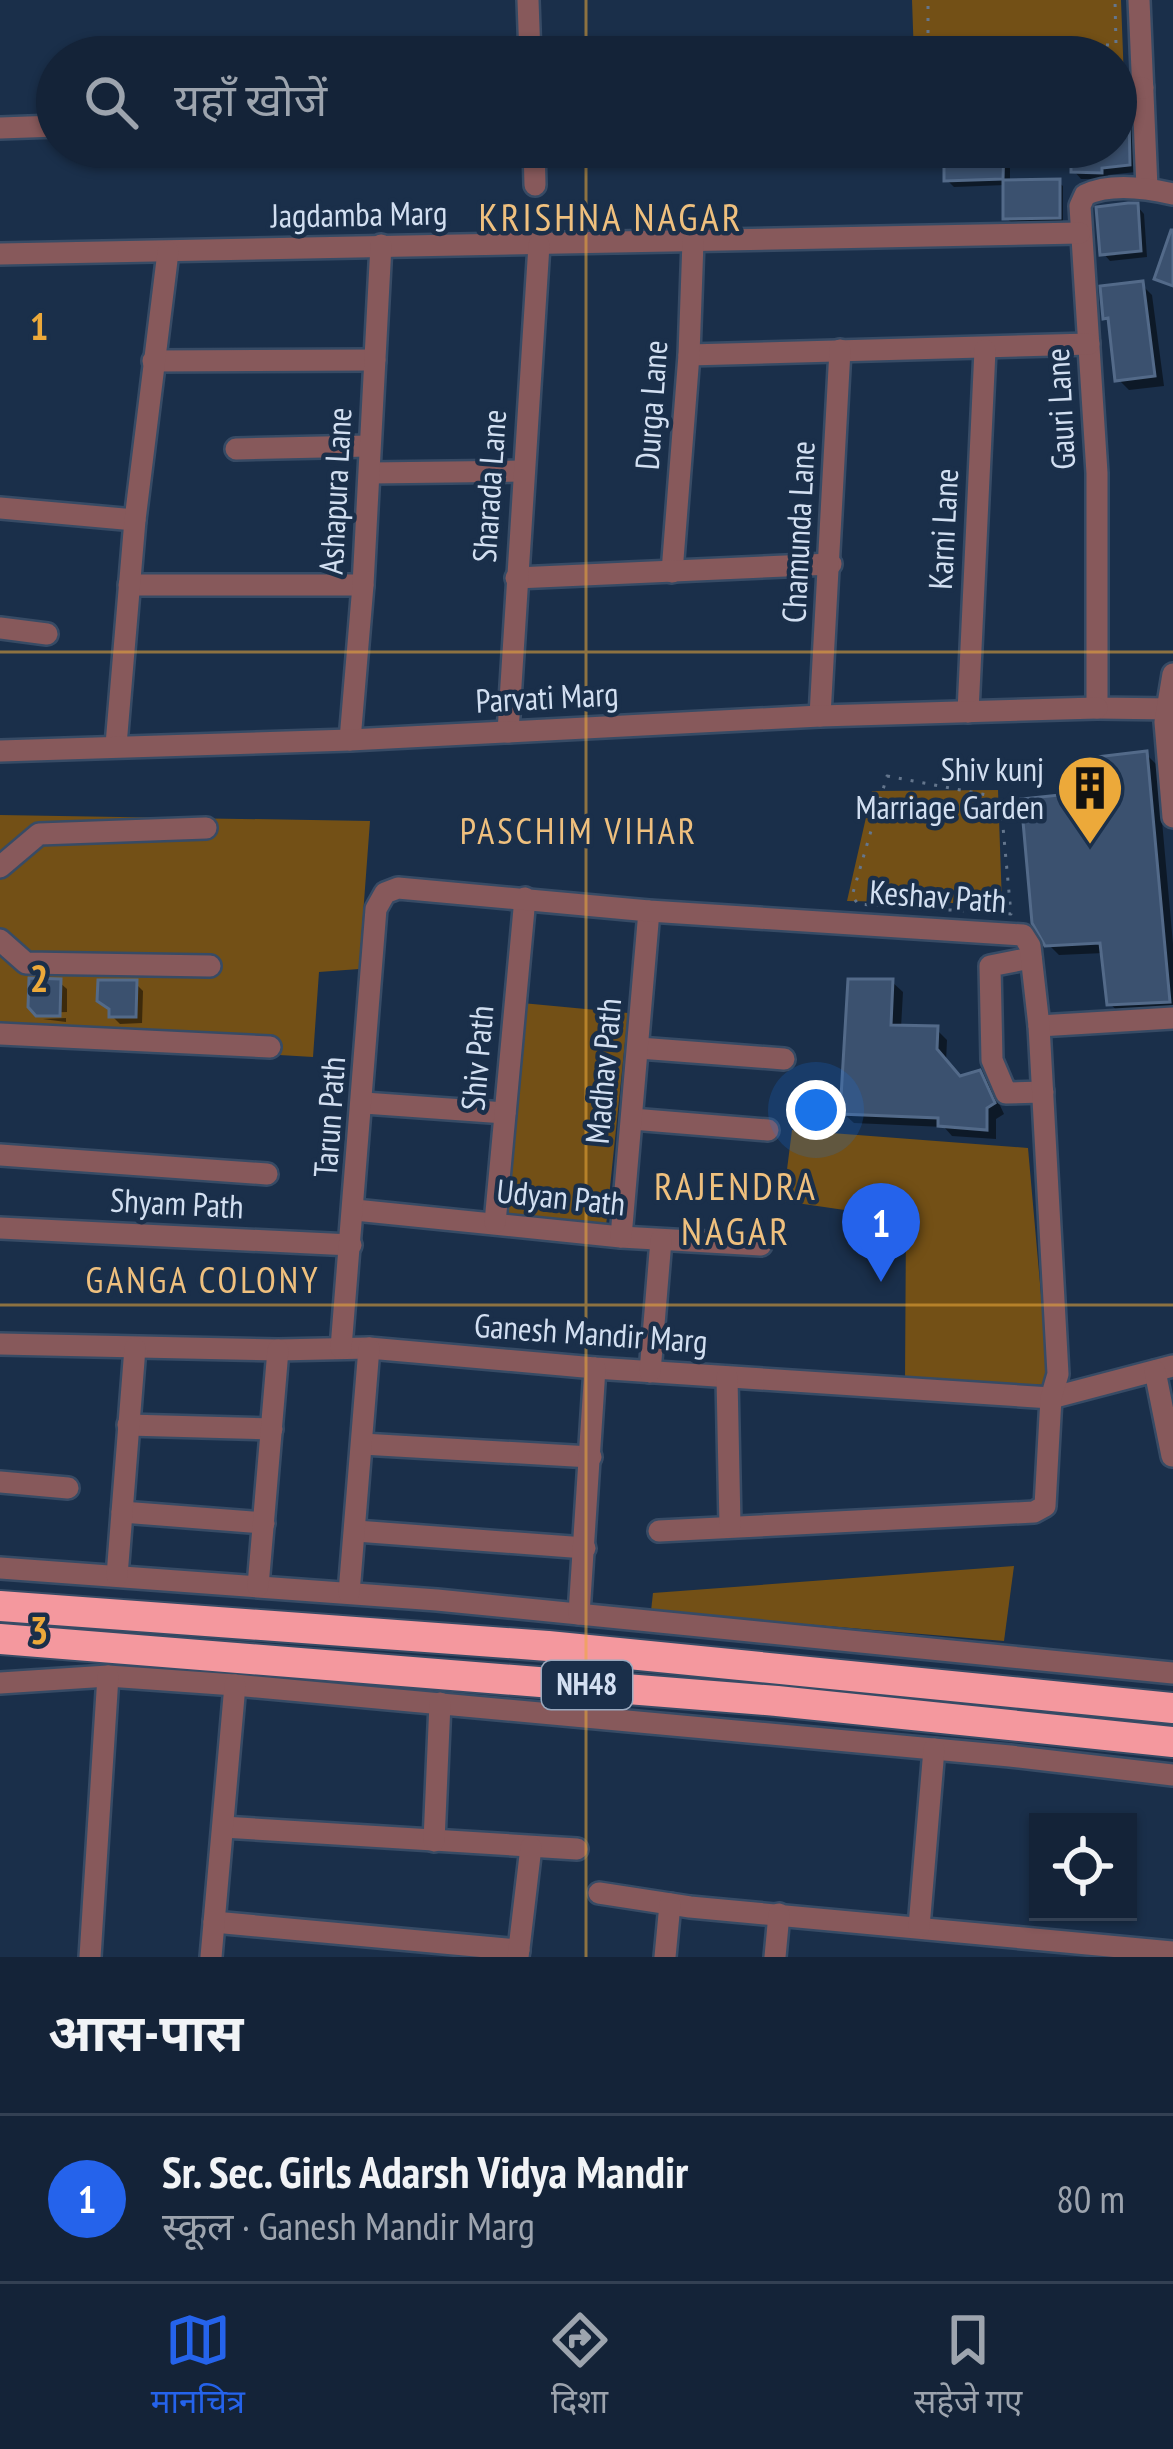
<!DOCTYPE html>
<html lang="hi">
<head>
<meta charset="utf-8">
<style>
	:root { --surface:#142338; --page:#212f43; --text:#f1f3f6; --muted:#9da4ae; --line:#334053; --accent:#2563eb }
	body { margin:0; font-family:"PT Sans Narrow","Noto Sans Devanagari",sans-serif; background:var(--page); color:var(--text) }
	.controls { position:absolute; right:36px; bottom:36px; display:grid; overflow:hidden; border-radius:0px; box-shadow:0 3px 9px #0004 }
	.controls button { width:108px; height:108px; display:grid; place-items:center; padding:0; border:0; border-bottom:3px solid var(--line); background:var(--surface); color:var(--text); font:60px sans-serif }
	.you { position:absolute; left:816px; top:1110px; width:42px; height:42px; margin:-30px; border:9px solid #fff; border-radius:50%; background:#1a73e8; box-shadow:0 0 0 18px #1a73e833 }
	.badge { display:grid; place-items:center; width:78px; height:78px; border-radius:50%; background:var(--accent); color:#fff; font-size:39px; font-weight:700 }
	.pin { position:absolute; translate:-50% -99px; filter:drop-shadow(0 3px 6px #0008) }
	.pin::after { content:''; position:absolute; top:63px; width:42px; height:36px; background:inherit; clip-path:polygon(0 0,100% 0,50% 100%) }
	.list { margin:0; padding:0; list-style:none }
	h2 { display:flex; justify-content:space-between; align-items:center; height:156px; margin:0; padding:0 48px; font-size:51px }
	h2 small { font-size:39px; font-weight:400; color:var(--muted) }
	.list li { display:grid; grid-template-columns:78px 1fr auto; gap:36px; align-items:center; box-sizing:border-box; height:168px; padding:0 48px; border-top:3px solid var(--line) }
	.list b { display:block; font-size:45px; white-space:nowrap }
	.list p { margin:0; font-size:39px; white-space:nowrap; color:var(--muted) }
	.list em { font-size:39px; font-style:normal; color:var(--muted) }
	.icon { flex:none; width:66px; height:66px; fill:none; stroke:currentColor; stroke-width:2; stroke-linecap:round; stroke-linejoin:round }
	.map { position:relative; flex:none; width:1173px; height:1957px; overflow:hidden }
	.search { position:absolute; background:var(--surface); box-shadow:0 3px 9px #0004; left:36px; right:36px; top:36px; height:132px; display:flex; align-items:center; gap:30px; box-sizing:border-box; padding:0 42px; border-radius:66px; color:var(--muted); font-size:45px }
	.sheet { height:324px; background:var(--surface) }
	nav { display:flex; justify-content:space-around; align-items:center; box-sizing:border-box; height:168px; border-top:3px solid var(--line); background:var(--surface); font-size:33px; color:var(--muted) }
	nav a { display:grid; justify-items:center; gap:6px }
	nav .on { color:var(--accent) }
	.map>svg:first-child { display:block }
</style>
</head>
<body>
<div class="map">
<svg width="1173" height="1957" viewBox="0 0 1173 1957">
	<rect width="100%" height="100%" fill="#1a2f4a"/>
	<g fill="#735016">
		<polygon points="912,0 1121,0 1124,81 1116,82 1116,57 914,57"/>
		<polygon points="998,790 1002,904 847,901 872,791"/>
		<polygon points="0,815 370,821 359,969 319,972 313,1057 0,1039"/>
		<polygon points="522,1003 628,1013 606,1226 503,1214"/>
		<polygon points="792,1130 1028,1148 1049,1385 905,1382 906,1219 783,1201"/>
		<polygon points="1014,1566 1004,1641 651,1611 653,1593"/>
	</g>
	<g fill="#0007">
		<polygon points="1066,41 1071,57 1048,57 1048,53 1056,53 1055,42"/>
		<polygon points="1128,116 1135,124 1136,172 1108,175 1108,179 1081,179 1074,171 1074,147 1116,147 1116,117"/>
		<polygon points="947,147 1010,147 1010,183 1058,182 1063,186 1063,221 1011,222 1006,218 1006,185 954,187 947,180"/>
		<polygon points="1137,206 1144,214 1147,257 1110,261 1103,253"/>
		<polygon points="1142,285 1152,295 1164,386 1129,390 1118,379 1112,323 1106,317"/>
		<polygon points="1146,754 1157,765 1173,944 1173,1012 1121,1014 1110,1004 1104,953 1059,955 1048,944 1101,793"/>
		<polygon points="59,982 67,989 67,1012 38,1013"/>
		<polygon points="892,982 903,992 901,1028 936,1029 947,1040 946,1062 960,1079 979,1073 990,1084 1004,1114 996,1119 996,1139 952,1136 944,1127 854,1123 843,1113"/>
		<polygon points="135,983 143,991 142,1023 120,1024 112,1016"/>
		<polygon points="66,1018 66,1022 43,1019"/>
	</g>
	<g fill="#3b516f" stroke="#536a89" stroke-width="3">
		<polygon points="1129,113 1130,165 1102,168 1102,173 1071,172 1071,147 1116,147 1116,114"/>
		<polygon points="944,147 1004,147 1003,179 944,181"/>
		<polygon points="1060,179 1060,218 1003,219 1003,180"/>
		<polygon points="1128,203 1138,203 1141,251 1100,255 1096,207"/>
		<polygon points="1171,230 1173,230 1173,286 1154,279"/>
		<polygon points="1143,281 1155,376 1115,381 1108,318 1103,319 1100,286"/>
		<polygon points="1147,751 1170,1002 1107,1005 1100,943 1045,946 1032,923 1021,799 1098,791 1096,757"/>
		<polygon points="29,978 61,979 60,1016 36,1016 28,1007"/>
		<polygon points="848,979 893,979 891,1025 938,1026 937,1049 960,1076 980,1070 995,1103 987,1108 987,1130 938,1126 938,1118 840,1114"/>
		<polygon points="98,980 137,980 136,1017 109,1017 109,1009 97,1001"/>
	</g>
	<g fill="none" stroke-linecap="round" stroke-linejoin="round">
		<g stroke="#374b65" stroke-width="26">
			<g id="minor">
				<polyline points="528,0 530,57"/>
				<polyline points="1139,0 1147,188"/>
				<polyline points="1116,89 1143,88"/>
				<polyline points="0,128 57,126"/>
				<polyline points="534,147 535,185"/>
				<path d="M 1173,194 C 1147,188 1110,183 1085,195 L 1080,206 L 1097,473 L 1097,708 L 1173,709"/>
				<polyline points="0,254 1080,233"/>
				<polyline points="689,355 1089,344"/>
				<polyline points="153,361 375,360"/>
				<polyline points="236,449 369,446"/>
				<polyline points="370,473 523,471"/>
				<polyline points="0,508 135,520"/>
				<polyline points="672,572 689,355 693,241"/>
				<polyline points="516,578 831,564"/>
				<polyline points="129,585 363,585"/>
				<polyline points="0,628 47,634"/>
				<polyline points="1173,674 1165,722 1173,817"/>
				<polyline points="968,712 985,350"/>
				<polyline points="820,716 840,350"/>
				<polyline points="508,732 539,245"/>
				<polyline points="350,740 363,585 381,245"/>
				<polyline points="116,745 135,520 168,252"/>
				<polyline points="0,751 350,740 820,716 1097,708"/>
				<polyline points="0,867 39,834 206,828"/>
				<polyline points="0,940 26,963 210,966"/>
				<polyline points="1031,958 990,966 992,1060 1006,1093 1043,1092"/>
				<polyline points="1039,1026 1173,1018"/>
				<polyline points="0,1034 270,1047"/>
				<polyline points="639,1048 784,1059"/>
				<polyline points="364,1103 505,1113"/>
				<polyline points="632,1119 768,1130"/>
				<polyline points="0,1155 267,1174"/>
				<polyline points="355,1210 621,1237 761,1245"/>
				<polyline points="495,1223 525,898"/>
				<polyline points="0,1228 351,1245"/>
				<polyline points="621,1237 649,911"/>
				<polyline points="0,1344 278,1350 369,1348 595,1368 1051,1398 1173,1366"/>
				<polyline points="341,1348 376,909 385,893 398,888 649,911 1023,935 1030,946 1039,1026 1058,1374 1051,1398 1045,1506 1034,1512 659,1531"/>
				<polyline points="1155,1371 1172,1456"/>
				<polyline points="650,1372 661,1240"/>
				<polyline points="727,1377 730,1526"/>
				<polyline points="128,1425 272,1429"/>
				<polyline points="362,1444 591,1457"/>
				<polyline points="0,1482 68,1488"/>
				<polyline points="122,1512 264,1523"/>
				<polyline points="356,1531 585,1548"/>
				<polyline points="0,1568 437,1600 1173,1673"/>
				<polyline points="117,1576 135,1348"/>
				<polyline points="258,1586 278,1350"/>
				<polyline points="349,1593 369,1348"/>
				<polyline points="579,1614 595,1368"/>
				<polyline points="0,1683 108,1676 235,1685 1010,1756 1173,1775"/>
				<polyline points="223,1827 577,1849"/>
				<polyline points="434,1841 440,1703"/>
				<polyline points="599,1893 690,1907 1173,1952"/>
				<polyline points="214,1922 519,1950"/>
				<polyline points="919,1927 934,1749"/>
				<polyline points="90,1957 108,1676"/>
				<polyline points="211,1957 235,1685"/>
				<polyline points="518,1957 531,1847"/>
				<polyline points="665,1957 670,1904"/>
				<polyline points="775,1957 779,1914"/>
			</g>
		</g>
		<g stroke="#374b65" stroke-width="34">
			<g id="highway">
				<polyline points="0,1606 548,1646 1173,1708"/>
				<polyline points="0,1639 777,1701 1173,1742"/>
			</g>
		</g>
		<g stroke="#64768d" stroke-width="3" stroke-dasharray="3 9" stroke-linecap="butt">
			<polyline points="928,57 928,0"/>
			<polyline points="1036,57 1035,44 1116,45 1115,0"/>
			<polygon points="887,776 987,795 1001,805 1011,914 858,904 852,896"/>
		</g>
		<use href="#minor" stroke="#87595b" stroke-width="21"/>
		<use href="#highway" stroke="#f4989e" stroke-width="30"/>
	</g>
	<path fill="none" stroke="#eca93a" stroke-width="3" stroke-opacity="0.55" d="M 586,0 L 586,57M 586,147 L 586,1957M 0,652 L 1173,652M 0,1305 L 1173,1305"/>
	<defs>
		<g id="building-pin" transform="scale(3.45)"><path d="M0 17L-7.5 6A9.5 9.5 0 1 1 7.5 6Z" fill="#eca93a" stroke="#1a2f4a"/><path d="M-4-6H4V6H1V3H-1V6H-4ZM-2.5-4.3h1.7v1.8h-1.7ZM.8-4.3h1.7v1.8H.8ZM-2.5-1h1.7V.8h-1.7ZM.8-1h1.7V.8H.8Z" fill="#111"/></g>
	</defs>
	<g fill-rule="evenodd">
		<use href="#building-pin" x="1090" y="788"/>
	</g>
	<g text-anchor="middle" stroke-width="9" stroke-linejoin="round" paint-order="stroke">
		<rect fill="#1a2f4a" stroke="#9baabf" stroke-width="3" x="542" y="1661" width="90" height="48" rx="9"/>
		<g font-size="30" font-weight="bold" fill="#d2dff1">
			<text x="587" y="1695">NH48</text>
		</g>
		<g font-size="33" fill="#d2dff1" stroke="#1a2f4a">
			<text transform="translate(359 214) rotate(-1)" y="12">Jagdamba Marg</text>
			<text transform="translate(651 405) rotate(-86)" y="12">Durga Lane</text>
			<text transform="translate(1060 409) rotate(-93)" y="12">Gauri Lane</text>
			<text transform="translate(489 486) rotate(-86)" y="12">Sharada Lane</text>
			<text transform="translate(335 491) rotate(-87)" y="12">Ashapura Lane</text>
			<text transform="translate(943 529) rotate(-87)" y="12">Karni Lane</text>
			<text transform="translate(798 532) rotate(-87)" y="12">Chamunda Lane</text>
			<text transform="translate(547 697) rotate(-3)" y="12">Parvati Marg</text>
			<text transform="translate(938 896) rotate(4)" y="12">Keshav Path</text>
			<text transform="translate(477 1058) rotate(-85)" y="12">Shiv Path</text>
			<text transform="translate(603 1071) rotate(-85)" y="12">Madhav Path</text>
			<text transform="translate(329 1117) rotate(-86)" y="12">Tarun Path</text>
			<text transform="translate(561 1197) rotate(6)" y="12">Udyan Path</text>
			<text transform="translate(177 1203) rotate(3)" y="12">Shyam Path</text>
			<text transform="translate(591 1333) rotate(4)" y="12">Ganesh Mandir Marg</text>
		</g>
		<g font-size="33" fill="#d2dff1" stroke="#1a2f4a" text-anchor="end">
			<text x="1044" y="781">Shiv kunj<tspan x="1044" dy="38">Marriage Garden</tspan></text>
		</g>
		<g font-size="36" letter-spacing="3" fill="#efc07e" stroke="#1a2f4a">
			<text x="579" y="844">PASCHIM VIHAR</text>
			<text x="203" y="1293">GANGA COLONY</text>
		</g>
		<g font-size="39" letter-spacing="3" fill="#efc07e" stroke="#1a2f4a">
			<text x="611" y="231">KRISHNA NAGAR</text>
			<text x="736" y="1200">RAJENDRA<tspan x="736" dy="45">NAGAR</tspan></text>
		</g>
	</g>
	<g font-size="39" text-anchor="middle" font-weight="bold" fill="#eca93a" stroke="#1a2f4a" stroke-width="9" stroke-linejoin="round" paint-order="stroke">
		<text x="39" y="340">1</text>
		<text x="39" y="992">2</text>
		<text x="39" y="1644">3</text>
	</g>
</svg>
<div class="controls">
<button><svg class="icon" aria-label="locate" viewBox="0 0 24 24"><circle cx="12" cy="12" r="6"/><path d="M12 2v4M12 18v4M2 12h4M18 12h4"/></svg></button>
</div>
<div class="you"></div>
<div class="pin badge" style="left:881px;top:1282px">1</div>
<div class="search"><svg class="icon" aria-label="search" viewBox="0 0 24 24"><circle cx="10" cy="10" r="6"/><path d="M15 15l6 6"/></svg>यहाँ खोजें</div>
</div>
<section class="sheet">
<h2>आस-पास<small></small></h2>
<ul class="list">
<li><span class="badge">1</span><div><b>Sr. Sec. Girls Adarsh Vidya Mandir</b><p>स्कूल · Ganesh Mandir Marg</p></div><em>80 m</em></li>
</ul>
</section>
<nav>
<a class="on"><svg class="icon" aria-label="map" viewBox="0 0 24 24"><path d="M3 6l6-2 6 2 6-2v14l-6 2-6-2-6 2zM9 4v14M15 6v14"/></svg>मानचित्र</a>
<a><svg class="icon" aria-label="directions" viewBox="0 0 24 24"><path d="M12 3l9 9-9 9-9-9zM9 14v-3h6M13 9l2 2-2 2"/></svg>दिशा</a>
<a><svg class="icon" aria-label="saved" viewBox="0 0 24 24"><path d="M7 4h10v16l-5-4-5 4z"/></svg>सहेजे गए</a>
</nav>
</body>
</html>
